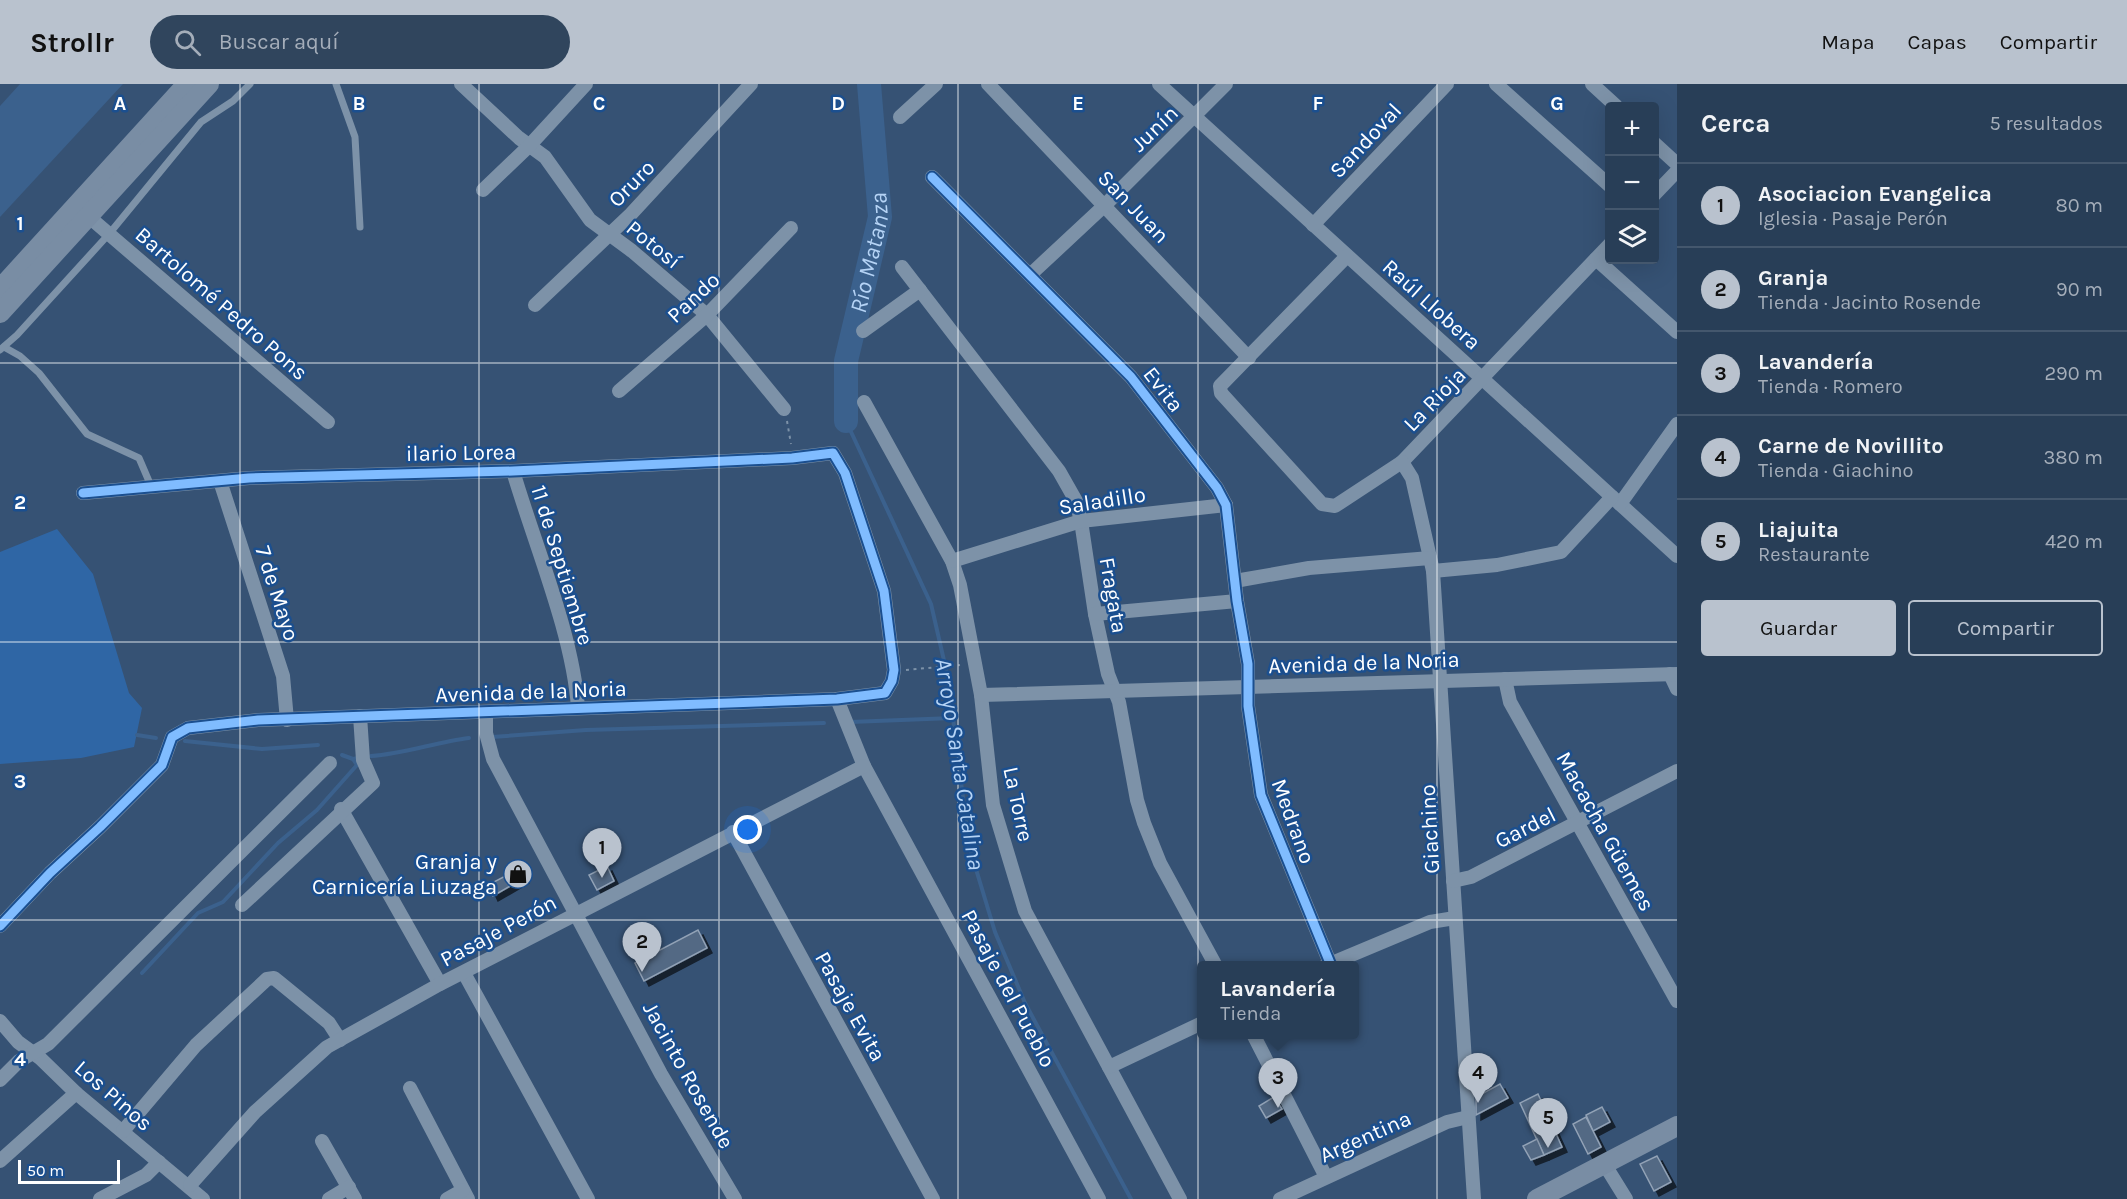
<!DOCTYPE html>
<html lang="es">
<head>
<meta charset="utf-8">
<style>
	:root { --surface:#283e57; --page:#30455d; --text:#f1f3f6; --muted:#a5aeba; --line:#44576d; --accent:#b9c2ce }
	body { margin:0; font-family:Karla,sans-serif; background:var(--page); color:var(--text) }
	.controls { position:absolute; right:18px; top:18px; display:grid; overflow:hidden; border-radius:6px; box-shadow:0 6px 24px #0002 }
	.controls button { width:54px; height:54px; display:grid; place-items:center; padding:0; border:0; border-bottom:2px solid var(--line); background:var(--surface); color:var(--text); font:30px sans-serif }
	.scale { position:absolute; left:18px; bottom:15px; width:102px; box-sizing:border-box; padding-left:6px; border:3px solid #fff; border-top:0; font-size:16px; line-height:21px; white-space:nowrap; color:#fff; -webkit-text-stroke:4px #1b4f8f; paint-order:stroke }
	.you { position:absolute; left:748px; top:746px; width:21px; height:21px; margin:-15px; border:4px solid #fff; border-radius:50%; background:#1a73e8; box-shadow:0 0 0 9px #1a73e833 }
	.badge { display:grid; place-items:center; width:39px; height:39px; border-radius:50%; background:var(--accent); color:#111; font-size:20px; font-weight:700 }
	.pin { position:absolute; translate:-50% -50px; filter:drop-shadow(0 2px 3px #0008) }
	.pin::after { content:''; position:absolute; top:32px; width:21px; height:18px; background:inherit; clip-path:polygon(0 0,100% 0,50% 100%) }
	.popup { position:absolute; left:1197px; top:877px; width:162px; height:78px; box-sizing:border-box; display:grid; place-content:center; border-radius:6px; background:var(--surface); filter:drop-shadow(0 2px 4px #0005); font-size:20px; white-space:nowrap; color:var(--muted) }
	.popup b { font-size:22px; color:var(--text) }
	.popup::after { content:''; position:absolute; left:50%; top:100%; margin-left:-12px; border:12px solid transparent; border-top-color:var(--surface) }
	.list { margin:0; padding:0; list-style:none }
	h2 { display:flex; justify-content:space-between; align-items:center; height:78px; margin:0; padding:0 24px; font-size:26px }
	h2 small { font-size:20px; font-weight:400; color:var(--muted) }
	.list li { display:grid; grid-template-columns:39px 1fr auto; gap:18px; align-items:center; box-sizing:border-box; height:84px; padding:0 24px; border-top:2px solid var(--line) }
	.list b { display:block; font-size:22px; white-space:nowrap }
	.list p { margin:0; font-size:20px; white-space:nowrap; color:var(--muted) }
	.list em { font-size:20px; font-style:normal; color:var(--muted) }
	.actions { display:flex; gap:12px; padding:18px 24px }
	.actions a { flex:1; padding:14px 0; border:2px solid var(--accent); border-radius:6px; text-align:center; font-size:21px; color:var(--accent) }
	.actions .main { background:var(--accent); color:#111 }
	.icon { flex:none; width:33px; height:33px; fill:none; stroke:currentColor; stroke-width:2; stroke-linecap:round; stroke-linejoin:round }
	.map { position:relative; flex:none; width:1677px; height:1115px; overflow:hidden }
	header { display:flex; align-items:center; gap:36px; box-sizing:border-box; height:84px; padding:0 30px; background:var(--accent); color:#111 }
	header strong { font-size:28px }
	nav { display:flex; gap:33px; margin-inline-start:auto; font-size:21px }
	.search { width:420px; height:54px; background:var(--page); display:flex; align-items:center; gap:15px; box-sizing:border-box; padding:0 21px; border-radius:33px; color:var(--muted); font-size:22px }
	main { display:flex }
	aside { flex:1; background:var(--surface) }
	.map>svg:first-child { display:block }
</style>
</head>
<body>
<header>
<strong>Strollr</strong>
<div class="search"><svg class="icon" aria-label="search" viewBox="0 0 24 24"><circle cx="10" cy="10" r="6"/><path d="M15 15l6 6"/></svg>Buscar aquí</div>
<nav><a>Mapa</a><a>Capas</a><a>Compartir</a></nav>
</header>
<main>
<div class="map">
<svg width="1677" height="1115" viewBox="0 0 1677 1115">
	<defs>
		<filter id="shadow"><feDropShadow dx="5" dy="5" stdDeviation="0" flood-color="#0009"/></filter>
	</defs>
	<rect width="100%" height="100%" fill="#365274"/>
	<polygon fill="#2f66a5" points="57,445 93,490 129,609 142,624 134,663 81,674 0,680 0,468"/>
	<polygon fill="#3b618d" points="20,0 123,0 0,133 0,22"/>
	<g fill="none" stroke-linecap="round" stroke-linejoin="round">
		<g stroke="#3b618d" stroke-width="4">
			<polyline points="846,337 931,520 948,594 969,762 995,848 1025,919 1131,1115"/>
			<polyline points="850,638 953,634"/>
			<polyline points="137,651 156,654"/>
			<polyline points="492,653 586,646 824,639"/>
			<polyline points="185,657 262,665 318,661"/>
			<polyline points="342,671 353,675"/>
			<path d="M 371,672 C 404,670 436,658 469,654"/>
			<polyline points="142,889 198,829 223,818 278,759 317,726 357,681 353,675 358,674"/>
		</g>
		<path stroke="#3b618d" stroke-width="24" id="s1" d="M 846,337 L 846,277 L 880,133 L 869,0"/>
	</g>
	<g fill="#526984" stroke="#92a2b6" stroke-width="1.5" filter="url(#shadow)">
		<polygon points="607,782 614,797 597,806 589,791"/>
		<polygon points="519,785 524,794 493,812 488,801"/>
		<polygon points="698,846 707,864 644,897 635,879"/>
		<polygon points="1500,1000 1508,1014 1476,1031 1476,1013"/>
		<polygon points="1538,1010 1562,1063 1544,1071 1520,1019"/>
		<polygon points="1274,1013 1282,1025 1266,1034 1259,1022"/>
		<polygon points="1602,1023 1610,1038 1593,1047 1586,1031"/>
		<polygon points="1586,1033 1601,1063 1588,1070 1573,1040"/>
		<polygon points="1537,1055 1544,1071 1531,1076 1523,1062"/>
		<polygon points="1657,1072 1671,1098 1654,1107 1640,1080"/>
	</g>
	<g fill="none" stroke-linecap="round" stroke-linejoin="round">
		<g stroke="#7d92a8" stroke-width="2" stroke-dasharray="3 4.5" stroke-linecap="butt">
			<polyline points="787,337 791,360"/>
			<polyline points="906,586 960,581"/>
		</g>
		<g stroke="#7d92a8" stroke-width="7">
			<polyline points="336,0 355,53 360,143"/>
			<polyline points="4,263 20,272 39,289 87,350 139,374 151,402"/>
			<polyline points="0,266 17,251 109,150 201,38 233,17 250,0"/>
		</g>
		<g stroke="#7d92a8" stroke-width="14">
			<polyline points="461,0 519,54 545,73 590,136 632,167 707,231 784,325"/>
			<polyline points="988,0 1249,274"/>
			<polyline points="1159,0 1677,472"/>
			<polyline points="1496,0 1610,102"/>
			<polyline points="1592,0 1616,22"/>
			<polyline points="900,33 936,0"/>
			<polyline points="1654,59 1677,80"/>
			<polyline points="932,93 1131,293 1217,404 1226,421 1237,517 1248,580 1248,622 1261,711 1330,879"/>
			<polyline points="483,106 529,62 586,0"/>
			<polyline points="1654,111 1677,87"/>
			<polyline points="88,132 328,338"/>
			<polyline points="1313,141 1447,0"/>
			<polyline points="1347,172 1220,302 1221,309 1322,420 1335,422 1402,378 1610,160"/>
			<polyline points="1596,175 1677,248"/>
			<polyline points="902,183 1059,387 1076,417 1081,437 1095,530 1108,590 1119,618 1137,716 1144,739 1160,779 1216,882"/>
			<polyline points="1031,190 1105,121 1226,0"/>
			<polyline points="535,221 631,130 751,0"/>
			<polyline points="863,247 920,206"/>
			<polyline points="619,307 707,231 791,144"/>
			<polyline points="864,318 952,477 960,501 981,611 993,721 1025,827 1180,1115"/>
			<polyline points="1402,378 1412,394 1433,487 1474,1115"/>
			<path d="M 513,387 C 534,459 573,550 578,624"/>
			<polyline points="220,397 283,592 287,636"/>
			<polyline points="1620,420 1677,340"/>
			<polyline points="952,477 1081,437 1226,421"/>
			<polyline points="1433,487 1497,481 1561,468 1612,413"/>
			<polyline points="1235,497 1309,484 1430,474"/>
			<polyline points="1095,530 1237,517"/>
			<polyline points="1670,590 1677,605"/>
			<polyline points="1505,595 1510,618 1677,917"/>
			<polyline points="981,611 1677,590"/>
			<polyline points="837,615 864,682 1099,1115"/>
			<polyline points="486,629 486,649 493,675 661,990 735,1115"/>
			<polyline points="341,725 440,900"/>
			<polyline points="733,748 933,1115"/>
			<polyline points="1453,797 1471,793 1677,687"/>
			<polyline points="242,821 373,699 363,676 360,632"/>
			<polyline points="0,842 50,789 100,743 162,681 172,653 188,644 258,636 837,615 885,609 892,597 894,586 884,507 845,389 833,369 792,374 513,387 249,394 83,409"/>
			<polyline points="1325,882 1430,838 1455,834"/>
			<polyline points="464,889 588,1115"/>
			<polyline points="0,937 18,958 40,974 76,1009 203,1115"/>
			<polyline points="1253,950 1326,1093"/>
			<polyline points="1109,983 1202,939"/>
			<polyline points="0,996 19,977 48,960 330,679"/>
			<polyline points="410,1004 468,1115"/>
			<polyline points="123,1047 196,961 267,895 274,894 279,898 329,939 340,956"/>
			<polyline points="322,1057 355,1115"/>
			<polyline points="0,1077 76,1009"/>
			<polyline points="1605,1081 1626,1115"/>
			<polyline points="190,1101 255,1028 327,963 440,900 864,682"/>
			<polyline points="100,1115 146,1091 159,1078"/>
			<polyline points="329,1115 349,1103"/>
			<polyline points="447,1115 463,1106"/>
			<polyline points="1280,1115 1447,1038 1468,1033"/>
		</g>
		<g stroke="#798da4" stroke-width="20">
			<polyline points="0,205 187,0"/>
			<polyline points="0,229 209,0"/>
			<polyline points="1537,1115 1677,1042"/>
		</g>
		<g stroke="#1b4f8f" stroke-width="13">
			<g id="cycleway">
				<polyline points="932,93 1131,293 1217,404 1226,421 1237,517 1248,580 1248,622 1261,711 1330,879"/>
				<polyline points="0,842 50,789 100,743 162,681 172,653 188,644 258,636 837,615 885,609 892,597 894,586 884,507 845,389 833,369 792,374 513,387 249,394 83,409"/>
			</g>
		</g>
		<use href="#cycleway" stroke="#80bcff" stroke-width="9"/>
	</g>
	<path fill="none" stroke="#fff" stroke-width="1.5" stroke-opacity="0.55" d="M 240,0 L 240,1115M 479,0 L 479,1115M 719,0 L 719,1115M 958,0 L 958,1115M 1198,0 L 1198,1115M 1437,0 L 1437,1115M 0,279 L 1677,279M 0,558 L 1677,558M 0,836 L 1677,836"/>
	<defs>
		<g id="shop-disc" transform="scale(1.5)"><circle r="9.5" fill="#b9c2ce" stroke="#1b4f8f"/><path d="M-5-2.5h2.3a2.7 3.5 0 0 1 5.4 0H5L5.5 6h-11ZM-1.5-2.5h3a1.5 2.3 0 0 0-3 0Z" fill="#111"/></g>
	</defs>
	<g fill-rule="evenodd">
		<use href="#shop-disc" x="518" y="790"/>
	</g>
	<g text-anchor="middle" stroke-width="5" stroke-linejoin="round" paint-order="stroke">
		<g font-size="22" fill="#fff" stroke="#1b4f8f">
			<text transform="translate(1154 44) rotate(-44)" y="8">Junín</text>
			<text transform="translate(1365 56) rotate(-47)" y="8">Sandoval</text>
			<text transform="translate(631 99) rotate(-46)" y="8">Oruro</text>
			<text transform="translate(1134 122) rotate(46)" y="8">San Juan</text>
			<text transform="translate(654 160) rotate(39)" y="8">Potosí</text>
			<text transform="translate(693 213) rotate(-43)" y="8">Pando</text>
			<text transform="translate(222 219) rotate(41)" y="8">Bartolomé Pedro Pons</text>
			<text transform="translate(1432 220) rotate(42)" y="8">Raúl Llobera</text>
			<text transform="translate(1164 305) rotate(52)" y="8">Evita</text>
			<text transform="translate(1434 315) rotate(-46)" y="8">La Rioja</text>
			<text transform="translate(461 368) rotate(-1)" y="8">ilario Lorea</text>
			<text transform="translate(1102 416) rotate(-9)" y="8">Saladillo</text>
			<text transform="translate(563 481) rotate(73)" y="8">11 de Septiembre</text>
			<text transform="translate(278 509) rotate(72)" y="8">7 de Mayo</text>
			<text transform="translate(1114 511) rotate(80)" y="8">Fragata</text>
			<text transform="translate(1364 578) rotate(-2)" y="8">Avenida de la Noria</text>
			<text transform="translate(531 607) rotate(-2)" y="8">Avenida de la Noria</text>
			<text transform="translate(1019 720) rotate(78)" y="8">La Torre</text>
			<text transform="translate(1294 737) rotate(70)" y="8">Medrano</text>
			<text transform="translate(1525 743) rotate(-27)" y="8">Gardel</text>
			<text transform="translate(1429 745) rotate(-93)" y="8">Giachino</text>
			<text transform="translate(1606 747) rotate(61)" y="8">Macacha Güemes</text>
			<text transform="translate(498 846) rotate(-28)" y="8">Pasaje Perón</text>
			<text transform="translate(1009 904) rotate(62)" y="8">Pasaje del Pueblo</text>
			<text transform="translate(851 922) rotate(61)" y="8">Pasaje Evita</text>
			<text transform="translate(689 991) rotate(61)" y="8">Jacinto Rosende</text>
			<text transform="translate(114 1011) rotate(41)" y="8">Los Pinos</text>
			<text transform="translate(1365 1052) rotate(-24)" y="8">Argentina</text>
		</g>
		<g font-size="22" fill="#fff" stroke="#1b4f8f" text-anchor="end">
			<text x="497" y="785">Granja y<tspan x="497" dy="25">Carnicería Liuzaga</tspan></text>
		</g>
		<g font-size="24" font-style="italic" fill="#b5d3f5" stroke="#1b4f8f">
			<text dy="8" stroke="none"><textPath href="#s1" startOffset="171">Río Matanza</textPath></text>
			<text transform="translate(960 680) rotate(81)" y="8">Arroyo Santa Catalina</text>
		</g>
	</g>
	<g font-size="20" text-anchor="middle" font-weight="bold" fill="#fff" stroke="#1b4f8f" stroke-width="5" stroke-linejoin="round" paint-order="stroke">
		<text x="120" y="26">A</text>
		<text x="359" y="26">B</text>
		<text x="599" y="26">C</text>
		<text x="838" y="26">D</text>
		<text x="1078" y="26">E</text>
		<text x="1318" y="26">F</text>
		<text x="1557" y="26">G</text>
		<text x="20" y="146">1</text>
		<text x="20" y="425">2</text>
		<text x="20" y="704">3</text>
		<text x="20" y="982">4</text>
	</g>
</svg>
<div class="controls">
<button>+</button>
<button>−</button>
<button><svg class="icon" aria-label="layers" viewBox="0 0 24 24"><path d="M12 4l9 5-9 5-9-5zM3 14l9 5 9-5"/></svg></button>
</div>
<div class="scale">50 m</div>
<div class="you"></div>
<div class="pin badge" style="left:602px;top:794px">1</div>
<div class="pin badge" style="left:642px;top:888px">2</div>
<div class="pin badge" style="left:1278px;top:1024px">3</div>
<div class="popup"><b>Lavandería</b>Tienda</div>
<div class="pin badge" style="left:1478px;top:1019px">4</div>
<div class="pin badge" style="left:1548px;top:1064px">5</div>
</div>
<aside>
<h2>Cerca<small>5 resultados</small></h2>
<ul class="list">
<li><span class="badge">1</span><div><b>Asociacion Evangelica</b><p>Iglesia · Pasaje Perón</p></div><em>80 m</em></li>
<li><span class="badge">2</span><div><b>Granja</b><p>Tienda · Jacinto Rosende</p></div><em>90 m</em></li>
<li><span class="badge">3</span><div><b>Lavandería</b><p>Tienda · Romero</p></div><em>290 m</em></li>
<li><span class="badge">4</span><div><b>Carne de Novillito</b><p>Tienda · Giachino</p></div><em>380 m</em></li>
<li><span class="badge">5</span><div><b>Liajuita</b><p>Restaurante</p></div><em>420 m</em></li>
</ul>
<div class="actions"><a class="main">Guardar</a><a>Compartir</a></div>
</aside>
</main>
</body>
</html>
